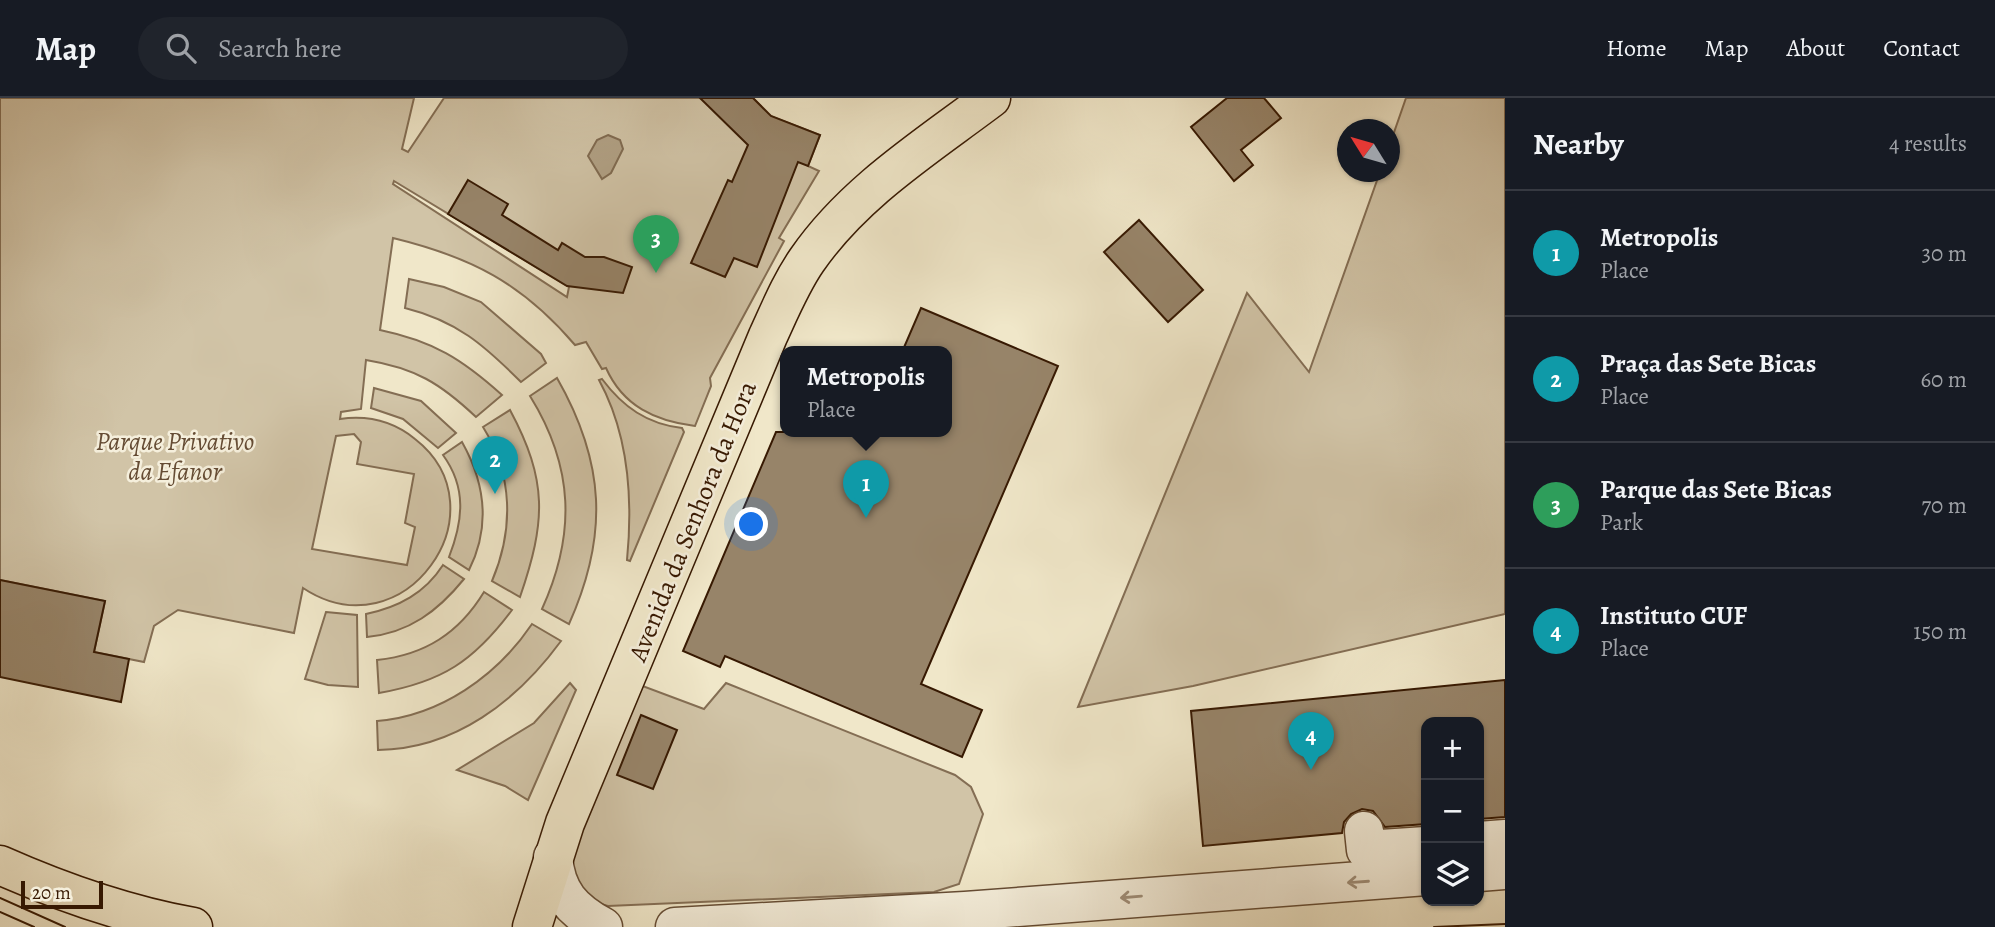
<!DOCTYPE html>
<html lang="en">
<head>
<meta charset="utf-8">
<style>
	:root { --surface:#171b24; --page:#20242c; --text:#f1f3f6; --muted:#9ea1a6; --line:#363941; --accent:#0f766e }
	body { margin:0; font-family:Alegreya,serif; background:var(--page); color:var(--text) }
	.controls { position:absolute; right:21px; bottom:21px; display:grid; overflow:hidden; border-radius:14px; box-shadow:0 2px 5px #0004 }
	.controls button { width:63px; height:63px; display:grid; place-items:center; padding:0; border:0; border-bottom:2px solid var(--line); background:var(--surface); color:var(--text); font:35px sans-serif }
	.compass { position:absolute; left:1337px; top:21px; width:63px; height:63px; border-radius:50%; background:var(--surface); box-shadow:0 2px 5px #0004; rotate:307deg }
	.scale { position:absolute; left:21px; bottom:18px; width:82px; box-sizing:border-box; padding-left:7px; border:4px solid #371902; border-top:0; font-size:19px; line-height:24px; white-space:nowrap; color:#371902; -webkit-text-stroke:5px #f5efdc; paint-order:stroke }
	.you { position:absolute; left:752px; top:427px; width:24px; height:24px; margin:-18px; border:5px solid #fff; border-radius:50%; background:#1a73e8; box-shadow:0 0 0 10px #1a73e833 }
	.badge { display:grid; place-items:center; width:46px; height:46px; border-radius:50%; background:var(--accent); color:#fff; font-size:23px; font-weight:700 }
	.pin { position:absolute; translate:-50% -58px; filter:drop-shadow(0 2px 4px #0008) }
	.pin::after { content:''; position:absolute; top:37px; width:24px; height:21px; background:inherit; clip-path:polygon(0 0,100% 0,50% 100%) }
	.popup { position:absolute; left:780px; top:248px; width:172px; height:91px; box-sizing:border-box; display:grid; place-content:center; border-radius:14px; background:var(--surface); filter:drop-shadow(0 2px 5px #0005); font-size:23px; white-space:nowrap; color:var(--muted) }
	.popup b { font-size:26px; color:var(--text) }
	.popup::after { content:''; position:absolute; left:50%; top:100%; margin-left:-14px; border:14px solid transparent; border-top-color:var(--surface) }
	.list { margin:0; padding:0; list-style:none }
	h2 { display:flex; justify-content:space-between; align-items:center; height:91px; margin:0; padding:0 28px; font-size:30px }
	h2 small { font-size:23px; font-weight:400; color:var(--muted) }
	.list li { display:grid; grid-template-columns:46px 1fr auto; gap:21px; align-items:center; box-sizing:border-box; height:126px; padding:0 28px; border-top:2px solid var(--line) }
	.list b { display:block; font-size:26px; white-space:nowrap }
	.list p { margin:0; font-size:23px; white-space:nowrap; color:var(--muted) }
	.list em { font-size:23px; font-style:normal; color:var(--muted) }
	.icon { flex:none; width:38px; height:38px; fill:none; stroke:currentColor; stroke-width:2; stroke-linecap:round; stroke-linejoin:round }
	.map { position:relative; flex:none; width:1505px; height:829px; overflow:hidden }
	header { display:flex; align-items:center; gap:42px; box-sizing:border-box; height:98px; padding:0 35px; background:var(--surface); border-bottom:2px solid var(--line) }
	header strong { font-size:33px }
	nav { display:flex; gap:38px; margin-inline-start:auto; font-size:24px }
	.search { width:490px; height:63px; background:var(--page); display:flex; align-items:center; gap:18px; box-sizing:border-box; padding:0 24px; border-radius:38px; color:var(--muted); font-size:26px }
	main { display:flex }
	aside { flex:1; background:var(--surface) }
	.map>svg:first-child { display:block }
</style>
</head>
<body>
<header>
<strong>Map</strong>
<div class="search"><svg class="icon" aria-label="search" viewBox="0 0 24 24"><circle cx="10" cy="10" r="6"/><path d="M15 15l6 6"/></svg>Search here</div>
<nav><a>Home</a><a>Map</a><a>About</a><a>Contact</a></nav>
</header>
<main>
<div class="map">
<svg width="1505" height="829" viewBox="0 0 1505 829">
	<rect width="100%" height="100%" fill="#f0e7c9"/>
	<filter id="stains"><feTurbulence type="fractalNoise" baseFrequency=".00286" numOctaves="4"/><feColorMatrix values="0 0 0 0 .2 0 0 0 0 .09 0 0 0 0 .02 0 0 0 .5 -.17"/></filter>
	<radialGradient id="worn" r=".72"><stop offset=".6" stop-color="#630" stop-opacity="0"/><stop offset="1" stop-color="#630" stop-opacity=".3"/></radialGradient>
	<g fill="#d1c4a7" stroke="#846e54" stroke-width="2" fill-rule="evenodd">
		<path d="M 0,0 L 414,0 L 402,51 L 408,54 L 444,0 L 753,0 L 761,8 L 760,14 L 820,37 L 808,68 L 819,73 L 779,140 L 784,143 L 710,280 L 711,288 L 695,328 C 655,323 623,308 606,270 L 602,271 L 586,244 L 575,247 C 522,185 471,159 393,140 L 380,232 C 433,243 462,261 502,297 L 476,319 C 440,285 415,270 366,262 L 361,311 L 341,314 L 340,321 C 368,317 393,323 415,341 C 506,412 404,557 303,490 L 294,535 L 178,512 L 154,528 L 144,564 L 94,554 L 105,503 L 0,482 ZM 394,83 L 569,189 L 567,199 L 393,86 ZM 354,336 L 361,344 L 357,366 L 414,376 L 405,425 L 415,429 L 407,467 L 312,451 L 336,338 Z"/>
		<polygon points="1406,0 1505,0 1505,516 1193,588 1078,609 1247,195 1309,274 1380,74 1390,74 1390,46"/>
		<path d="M 409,181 L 444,189 L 481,204 L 541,256 L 546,265 L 521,284 C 484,247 457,223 405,210 Z"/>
		<path d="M 557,280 C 605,364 609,437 569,526 L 542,511 C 576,436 574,369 530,298 Z"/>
		<path d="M 602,281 C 623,309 647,326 682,330 L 684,334 L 630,463 L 627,462 C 633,401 629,337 599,282 Z"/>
		<polygon points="374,290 421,303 456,335 438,350 403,321 371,310"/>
		<path d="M 510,312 C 548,383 546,423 520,499 L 492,483 C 514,431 513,377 483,329 Z"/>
		<path d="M 462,344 C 485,385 491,428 469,472 L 449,459 C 463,423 467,390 443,357 Z"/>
		<path d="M 443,467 L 464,481 C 438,513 409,535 367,539 L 366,516 C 399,509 425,495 443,467 Z"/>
		<path d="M 484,494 L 512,512 C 474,563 442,584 379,595 L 377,562 C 425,557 459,535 484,494 Z"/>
		<polygon points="326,514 357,517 358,589 328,587 305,581"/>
		<path d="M 532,526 L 561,543 C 517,603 455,651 378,652 L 377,623 C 440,618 497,578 532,526 Z"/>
		<polygon points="570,585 576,592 528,702 505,688 457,672 534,625"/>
		<polygon points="726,585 955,677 971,689 983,716 959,786 934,794 608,808 597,805 572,784 571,745 640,587 704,611"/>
	</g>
	<polygon fill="#b1a185" stroke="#806b51" stroke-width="2" points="608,37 620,42 623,51 611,75 602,81 588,58 597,42"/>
	<g fill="#978469" stroke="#371902" stroke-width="2">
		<polygon points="700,0 753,0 771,18 820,37 808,68 798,64 757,169 734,160 725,179 691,165 728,82 732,84 748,47"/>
		<polygon points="1227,0 1264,0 1281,20 1241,52 1253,67 1234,83 1191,29"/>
		<polygon points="468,82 508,106 502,117 558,152 562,145 585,159 604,159 632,169 623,195 567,188 448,116"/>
		<polygon points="1139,122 1203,192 1168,224 1104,154"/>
		<polygon points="921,210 1058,268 921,586 982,612 962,659 725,558 720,569 683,553 776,334 947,334 947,254 902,254"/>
		<polygon points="0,482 105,503 94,554 129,561 121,604 0,579"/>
		<polygon points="1505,582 1505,719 1479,721 1479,624 1426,624 1426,726 1385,729 1373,713 1362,711 1351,716 1344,724 1342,735 1203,748 1191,613"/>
		<polygon points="641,617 677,632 653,691 617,677"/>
	</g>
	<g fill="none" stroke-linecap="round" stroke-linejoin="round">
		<g stroke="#654c34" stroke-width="41">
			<g id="minor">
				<polyline points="1364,733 1366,752 1426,748"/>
				<polyline points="1479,743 1505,741"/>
				<path d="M 553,759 C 556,795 572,812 603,829"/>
				<polyline points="1479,774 1505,772"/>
				<polyline points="675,829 965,813 1426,778"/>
			</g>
		</g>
		<g stroke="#371902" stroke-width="41">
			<g id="major">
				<path d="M 0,767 C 61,794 127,817 193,829"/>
				<path d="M 532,829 L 565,725 L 768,238 C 780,212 791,185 807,162 C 854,94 926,49 991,0"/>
			</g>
		</g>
		<use href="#minor" stroke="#f5efdc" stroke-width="38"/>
		<use href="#major" stroke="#f0e7c9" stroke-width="38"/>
		<g stroke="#371902" stroke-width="2">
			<polyline points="0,800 65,829"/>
			<polyline points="0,814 34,829"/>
			<polyline points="1434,829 1505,826"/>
		</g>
	</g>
	<defs><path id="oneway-shaft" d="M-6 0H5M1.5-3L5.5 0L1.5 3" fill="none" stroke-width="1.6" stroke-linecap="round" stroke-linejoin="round" transform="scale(1.75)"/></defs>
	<g stroke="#a08f7a">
		<use href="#oneway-shaft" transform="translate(1358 784) rotate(176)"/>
		<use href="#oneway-shaft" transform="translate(1131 799) rotate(175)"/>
	</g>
	<g text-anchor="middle" stroke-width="5" stroke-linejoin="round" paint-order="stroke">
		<g font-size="26" font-style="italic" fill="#654c34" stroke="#f5efdc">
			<text x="175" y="352">Parque Privativo<tspan x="175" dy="30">da Efanor</tspan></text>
		</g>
		<g font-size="26" fill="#371902" stroke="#f5efdc">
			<text transform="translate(692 423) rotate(-68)" y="9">Avenida da Senhora da Hora</text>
		</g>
	</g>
	<rect width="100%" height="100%" filter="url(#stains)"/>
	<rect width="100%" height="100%" fill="url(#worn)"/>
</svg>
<div class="controls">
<button>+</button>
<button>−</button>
<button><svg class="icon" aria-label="layers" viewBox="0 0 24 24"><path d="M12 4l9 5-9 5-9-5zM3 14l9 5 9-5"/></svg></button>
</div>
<svg class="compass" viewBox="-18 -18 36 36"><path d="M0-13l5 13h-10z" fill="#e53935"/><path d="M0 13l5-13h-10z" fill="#9ea1a6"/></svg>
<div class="scale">20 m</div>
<div class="you"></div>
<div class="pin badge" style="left:866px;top:420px;background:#0f9aa8">1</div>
<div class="popup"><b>Metropolis</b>Place</div>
<div class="pin badge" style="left:495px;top:396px;background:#0f9aa8">2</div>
<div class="pin badge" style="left:656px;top:175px;background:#2e9e5b">3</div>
<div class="pin badge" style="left:1311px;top:672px;background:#0f9aa8">4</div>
</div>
<aside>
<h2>Nearby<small>4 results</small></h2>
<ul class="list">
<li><span class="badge" style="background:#0f9aa8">1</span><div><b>Metropolis</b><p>Place</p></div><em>30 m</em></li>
<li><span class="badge" style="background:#0f9aa8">2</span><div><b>Praça das Sete Bicas</b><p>Place</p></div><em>60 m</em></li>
<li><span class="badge" style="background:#2e9e5b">3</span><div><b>Parque das Sete Bicas</b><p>Park</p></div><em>70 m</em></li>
<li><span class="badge" style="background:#0f9aa8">4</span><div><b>Instituto CUF</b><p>Place</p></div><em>150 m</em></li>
</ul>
</aside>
</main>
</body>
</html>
